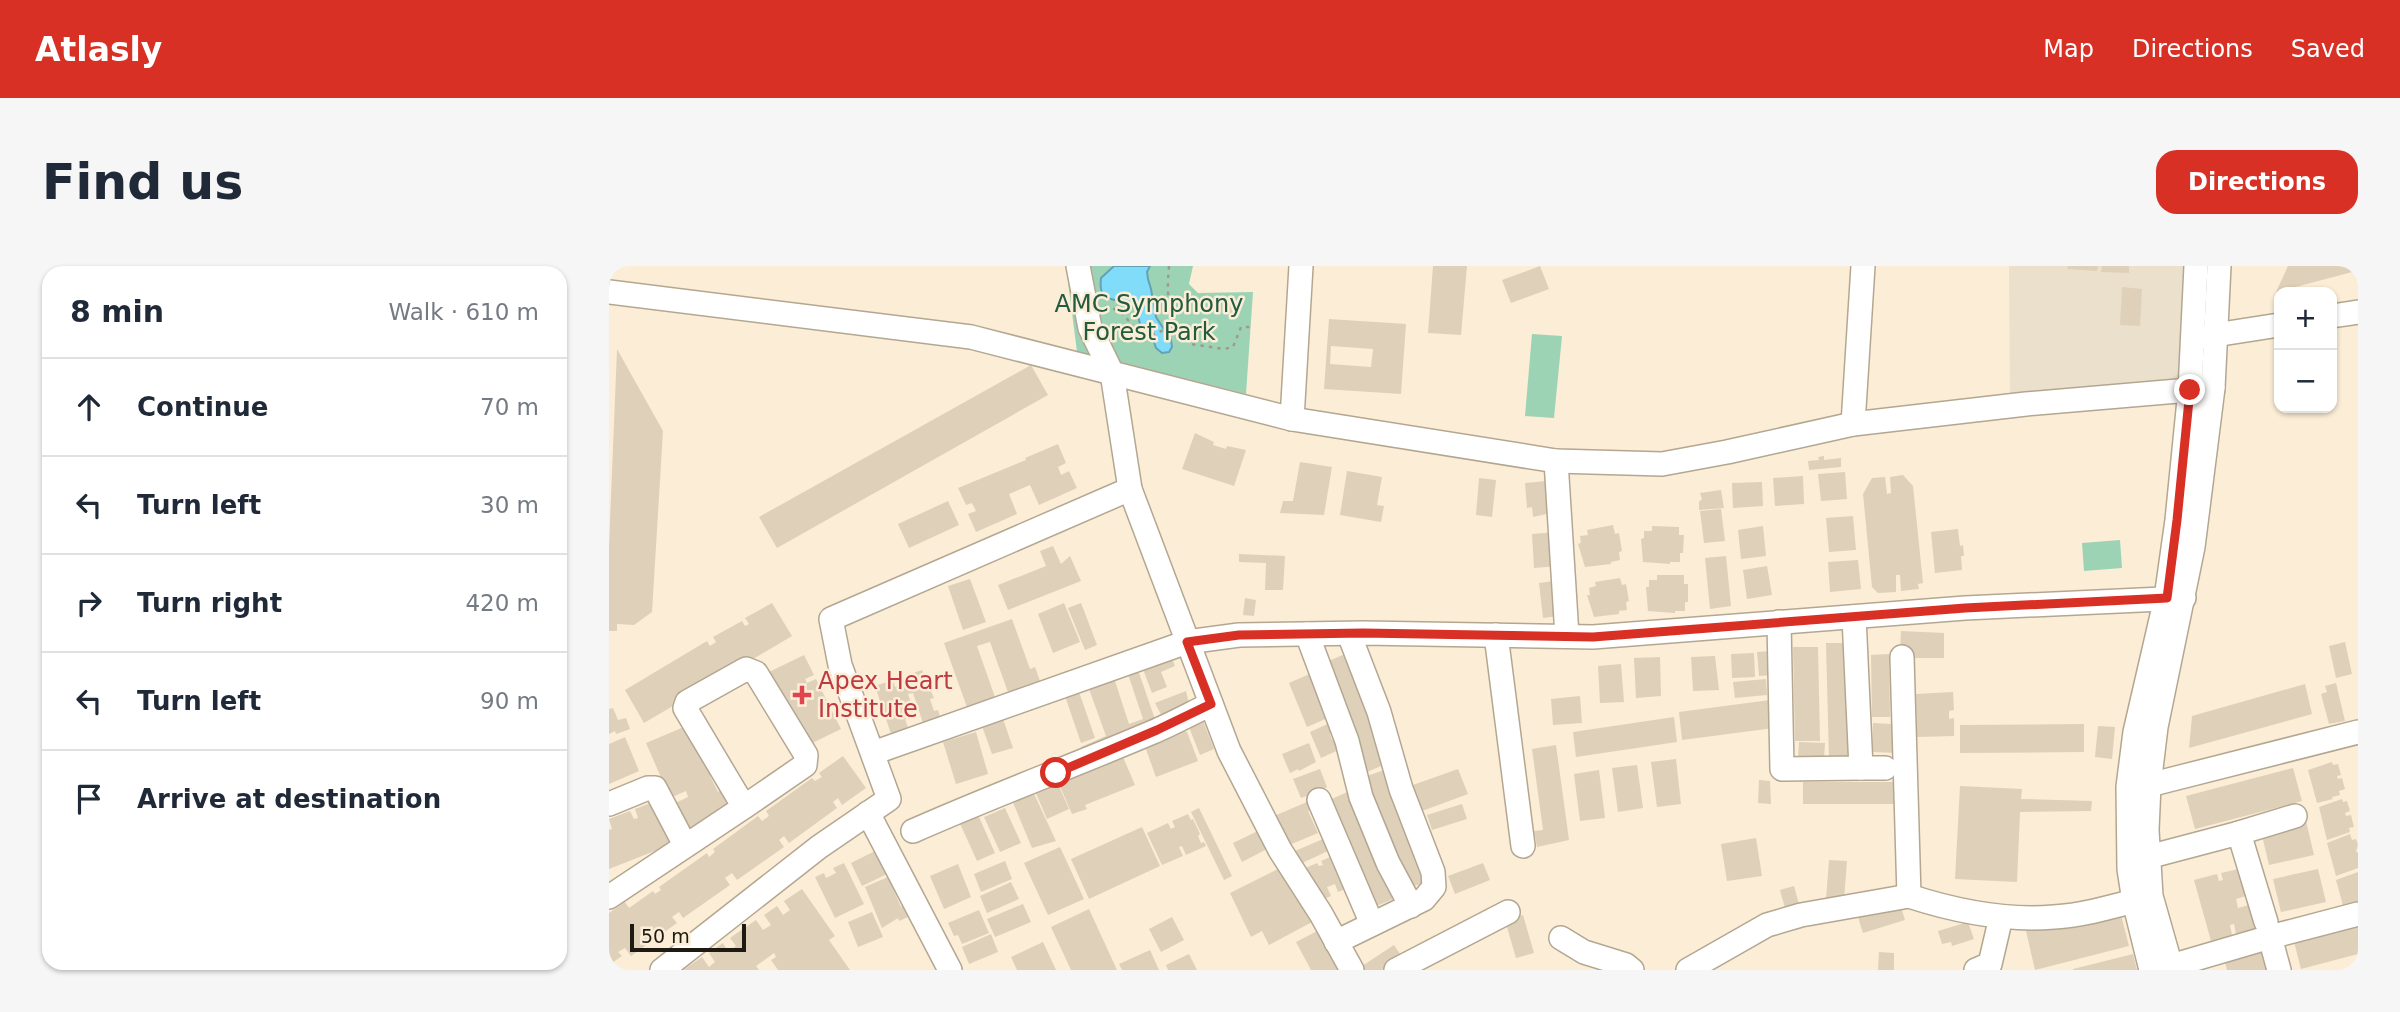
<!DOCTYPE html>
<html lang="en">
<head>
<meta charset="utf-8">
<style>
	:root { --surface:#fff; --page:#f6f6f7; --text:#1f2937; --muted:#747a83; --line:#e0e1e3; --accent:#d93025 }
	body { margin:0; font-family:"DejaVu Sans",sans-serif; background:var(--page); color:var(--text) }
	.controls { position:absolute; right:21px; top:21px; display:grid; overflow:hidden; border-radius:14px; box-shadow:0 2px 5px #0004 }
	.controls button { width:63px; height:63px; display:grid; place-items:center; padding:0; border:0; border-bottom:2px solid var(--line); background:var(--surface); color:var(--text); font:35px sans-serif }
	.scale { position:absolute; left:21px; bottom:18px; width:116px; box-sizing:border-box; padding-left:7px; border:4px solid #1e1911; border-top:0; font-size:19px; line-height:24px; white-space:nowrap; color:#1e1911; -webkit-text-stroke:5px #fbedd6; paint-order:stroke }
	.stop { position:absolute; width:21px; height:21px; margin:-16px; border:5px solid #d93025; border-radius:50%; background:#fff }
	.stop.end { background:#d93025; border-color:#fff; box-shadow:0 2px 7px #0008 }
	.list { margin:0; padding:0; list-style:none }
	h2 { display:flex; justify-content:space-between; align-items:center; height:91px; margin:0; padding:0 28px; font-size:30px }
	h2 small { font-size:23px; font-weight:400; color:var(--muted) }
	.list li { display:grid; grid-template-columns:46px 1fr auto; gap:21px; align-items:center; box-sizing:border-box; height:98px; padding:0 28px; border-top:2px solid var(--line) }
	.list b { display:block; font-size:26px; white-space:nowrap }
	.list em { font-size:23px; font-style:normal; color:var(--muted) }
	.icon { flex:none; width:38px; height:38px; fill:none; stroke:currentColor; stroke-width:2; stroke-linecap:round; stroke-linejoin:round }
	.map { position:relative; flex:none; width:1749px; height:704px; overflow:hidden; border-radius:21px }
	header { display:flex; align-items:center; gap:42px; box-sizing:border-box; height:98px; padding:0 35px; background:var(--accent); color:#fff }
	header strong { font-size:33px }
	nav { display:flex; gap:38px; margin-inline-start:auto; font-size:24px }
	.intro { display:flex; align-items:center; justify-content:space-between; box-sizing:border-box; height:168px; padding:0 42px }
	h1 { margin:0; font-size:49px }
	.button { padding:18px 32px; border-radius:21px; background:var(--accent); color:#fff; font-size:24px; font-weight:700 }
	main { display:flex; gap:42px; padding:0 42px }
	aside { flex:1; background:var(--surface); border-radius:21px; box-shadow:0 2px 5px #0004 }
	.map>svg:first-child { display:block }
</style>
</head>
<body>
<header>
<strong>Atlasly</strong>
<nav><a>Map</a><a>Directions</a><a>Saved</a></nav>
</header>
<div class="intro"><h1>Find us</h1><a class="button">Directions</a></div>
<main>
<aside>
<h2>8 min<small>Walk · 610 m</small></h2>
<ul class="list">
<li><svg class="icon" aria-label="ahead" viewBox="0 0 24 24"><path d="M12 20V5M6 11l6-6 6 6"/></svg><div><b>Continue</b></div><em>70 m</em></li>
<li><svg class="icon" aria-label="left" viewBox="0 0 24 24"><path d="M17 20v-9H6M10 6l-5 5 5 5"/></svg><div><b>Turn left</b></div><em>30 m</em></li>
<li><svg class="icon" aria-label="right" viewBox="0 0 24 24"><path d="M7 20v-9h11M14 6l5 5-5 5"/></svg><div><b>Turn right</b></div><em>420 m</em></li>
<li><svg class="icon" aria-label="left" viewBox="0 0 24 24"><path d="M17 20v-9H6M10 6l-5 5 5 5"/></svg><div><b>Turn left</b></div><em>90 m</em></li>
<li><svg class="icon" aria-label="arrive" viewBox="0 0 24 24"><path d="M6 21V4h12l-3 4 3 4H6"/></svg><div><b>Arrive at destination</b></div></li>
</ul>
</aside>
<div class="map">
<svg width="1749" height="704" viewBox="0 0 1749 704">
	<rect width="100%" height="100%" fill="#fbedd6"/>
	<polygon fill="#eae0cb" points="1400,0 1579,0 1574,117 1401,133"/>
	<g fill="#9dd3b5">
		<polygon points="457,0 584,0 580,18 589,27 644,26 637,128 468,86"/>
		<polygon points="923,68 953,70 945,152 916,150"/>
		<polygon points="1511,274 1513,302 1475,305 1473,277"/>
	</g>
	<path fill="#81dcfa" stroke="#63a2b4" stroke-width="2" d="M 505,0 L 541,0 L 538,6 L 539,13 L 542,23 L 547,51 L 562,74 L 563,81 L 560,86 L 553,87 L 547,82 L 540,61 L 531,58 C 530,53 528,46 525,42 C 513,28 488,43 492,12 Z"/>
	<g fill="#dfd0ba" fill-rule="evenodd">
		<polygon points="824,0 858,0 852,69 819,67"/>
		<polygon points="931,0 940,23 902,37 893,14"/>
		<polygon points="1459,0 1489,0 1488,5 1458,3"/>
		<polygon points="1493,0 1520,0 1520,7 1492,6"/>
		<polygon points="1679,0 1746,0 1747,5 1667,26"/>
		<polygon points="1513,21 1533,23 1531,60 1511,59"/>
		<polygon points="620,34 631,35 630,48 619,48"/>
		<path d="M 720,53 L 797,58 L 792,128 L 715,123 ZM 722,80 L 764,83 L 762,101 L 721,98 Z"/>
		<polygon points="8,83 54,165 43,346 25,359 8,358 8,365 0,365 0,281"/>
		<polygon points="422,99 439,129 168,282 150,251"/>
		<polygon points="586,167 605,176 604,179 617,183 618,180 637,184 625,220 573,203"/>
		<polygon points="449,178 457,197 449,201 452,209 460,205 468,222 430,239 421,219 400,228 408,248 367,266 359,248 367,245 363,237 357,239 349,222 417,194 416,192"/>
		<polygon points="1215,190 1215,194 1232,192 1232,201 1200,204 1199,195 1210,194 1209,191"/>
		<polygon points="691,196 723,201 715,249 671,247 674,235 684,235"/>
		<polygon points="738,205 773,211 768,239 775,240 772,256 731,249"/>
		<polygon points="1236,206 1238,233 1212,235 1209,208"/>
		<polygon points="1294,209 1304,220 1314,317 1309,318 1310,323 1292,325 1291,309 1287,309 1287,326 1269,327 1263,321 1254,228 1263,212 1276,211 1278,228 1282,227 1281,211"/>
		<polygon points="1194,210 1195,238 1166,240 1164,212"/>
		<polygon points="870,212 887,214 883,251 867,249"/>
		<polygon points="938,215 942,247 924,251 923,241 918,242 916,217"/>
		<polygon points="1153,216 1154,240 1124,242 1123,217"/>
		<polygon points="1112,224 1115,242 1090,244 1090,236 1093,233 1091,227"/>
		<polygon points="339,235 350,259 300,282 289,258"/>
		<polygon points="1112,243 1116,275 1095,277 1091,245"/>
		<polygon points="1244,250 1247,284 1220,286 1217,252"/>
		<polygon points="1004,259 1006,268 1010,267 1013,285 1010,286 1011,294 1002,296 1002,298 976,301 969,278 972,277 971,270 979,269 978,264"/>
		<polygon points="1043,260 1070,261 1070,269 1075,269 1074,287 1071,287 1071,296 1061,296 1061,298 1034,296 1032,273 1035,272 1035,265 1043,265"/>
		<polygon points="1154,260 1157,290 1132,293 1129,264"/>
		<polygon points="1349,263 1351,280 1354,279 1355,290 1352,290 1353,304 1326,307 1322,266"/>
		<polygon points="947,266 950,300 925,302 923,268"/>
		<polygon points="444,280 452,298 461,290 472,315 399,344 389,319 437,300 431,285"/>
		<polygon points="630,288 676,290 674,324 656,324 657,297 630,296"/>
		<polygon points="1117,290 1122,340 1101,343 1096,292"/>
		<polygon points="1249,294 1252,323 1221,326 1219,296"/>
		<polygon points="1158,300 1163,329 1138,333 1134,304"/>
		<polygon points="1048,309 1075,309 1075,318 1079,318 1079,336 1076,336 1076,345 1066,345 1066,347 1039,345 1037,321 1040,321 1040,314 1048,314"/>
		<polygon points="1011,312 1013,319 1017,318 1020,335 1017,336 1018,344 1010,345 1010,348 985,351 978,329 981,329 980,322 987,320 986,316"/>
		<polygon points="361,313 377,356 354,364 339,320"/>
		<polygon points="952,314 956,349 934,352 930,317"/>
		<polygon points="636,332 647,334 645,350 634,349"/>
		<polygon points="163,337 183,370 35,457 16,424 98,375 101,380 107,376 104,371 133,355 136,360 140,358 136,352"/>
		<polygon points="455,337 471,376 444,387 429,348"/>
		<polygon points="472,337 488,379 476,384 459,342"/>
		<polygon points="403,353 421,403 426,401 432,418 400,429 381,376 368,380 387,434 359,444 335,377"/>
		<polygon points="1292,365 1335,367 1335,392 1304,392 1304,387 1291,386"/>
		<polygon points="1736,376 1743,408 1727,412 1720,380"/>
		<polygon points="1217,377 1242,377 1245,493 1220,494"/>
		<polygon points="1184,381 1209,381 1211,475 1186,475"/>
		<polygon points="1163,385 1165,409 1150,410 1148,386"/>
		<polygon points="561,387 566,400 552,406 558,421 543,427 532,398"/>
		<polygon points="1145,387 1146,411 1123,412 1122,388"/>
		<polygon points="736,388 781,496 756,507 715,397"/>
		<polygon points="1280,388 1281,451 1263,451 1262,389"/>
		<polygon points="195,389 205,409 196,413 198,417 207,413 218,435 209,439 213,448 222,443 232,463 195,481 158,407"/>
		<polygon points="1106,390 1110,424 1084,425 1082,391"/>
		<polygon points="1051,391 1052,430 1027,432 1025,392"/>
		<polygon points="1012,398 1015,436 991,437 989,400"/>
		<polygon points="528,401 549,462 476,491 472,481 497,470 480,423 505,412 520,458 534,453 518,405"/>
		<polygon points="313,404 325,432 321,433 325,445 329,444 332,454 315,460 304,427 299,428 306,449 296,453 300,465 283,471 266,420 284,414 286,421 300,416 298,409"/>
		<polygon points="703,407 721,451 698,461 680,417"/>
		<polygon points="1157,413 1158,429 1126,432 1124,416"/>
		<polygon points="1727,417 1736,455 1720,458 1712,428 1718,426 1716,420"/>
		<polygon points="1696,418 1703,448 1580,482 1583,450"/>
		<polygon points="577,425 582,446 556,456 546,437"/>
		<polygon points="470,426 486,472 472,477 456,430"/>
		<polygon points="1344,426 1345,444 1340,445 1340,453 1345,452 1345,470 1308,471 1307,428"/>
		<polygon points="971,430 973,457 944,459 942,433"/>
		<polygon points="1161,434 1165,462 1073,474 1070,446"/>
		<polygon points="4,442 9,454 17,452 21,463 7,468 6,465 0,468 0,443"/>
		<polygon points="590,445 605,483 591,489 576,451"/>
		<polygon points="1065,451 1068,476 967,491 964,466"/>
		<polygon points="394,453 404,482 383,488 373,460"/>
		<polygon points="725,455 729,465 721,468 723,474 732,470 736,481 712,492 701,466"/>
		<polygon points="1264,457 1284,458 1289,487 1263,486"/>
		<polygon points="82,458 105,508 101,510 109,526 112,524 120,543 76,565 64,538 79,531 77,525 61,532 37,477"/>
		<polygon points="1475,458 1475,486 1351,487 1351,459"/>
		<polygon points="1489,460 1506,461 1503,493 1486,491"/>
		<polygon points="568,462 578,466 589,495 547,511 534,475"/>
		<polygon points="367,466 379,508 347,518 334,476"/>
		<polygon points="16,471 30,505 0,518 0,478"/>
		<polygon points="1190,476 1216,477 1215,494 1189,492"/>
		<polygon points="700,477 707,496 690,505 689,503 681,507 673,488"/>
		<polygon points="947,479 960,574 928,581 925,565 934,564 923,483"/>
		<polygon points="511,484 526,519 476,539 478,543 463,548 447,511"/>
		<polygon points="234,490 257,522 233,539 229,532 224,536 228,542 180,577 175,570 170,574 175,581 128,614 123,607 116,612 121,619 74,652 70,646 63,651 68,657 22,690 16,682 9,686 13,690 0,699 0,647 16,636 20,642 44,625 46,628 52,624 50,621 98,587 100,591 106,586 104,583 149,550 153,555 160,550 157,545 203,512 206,515 213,511 210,507"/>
		<polygon points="1067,493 1072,538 1048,541 1042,496"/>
		<polygon points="1723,496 1724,499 1729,498 1732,509 1728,510 1729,513 1733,512 1736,523 1730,525 1731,529 1723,531 1724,533 1708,537 1699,504"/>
		<polygon points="1028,499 1034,542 1009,546 1003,502"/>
		<polygon points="781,502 824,613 795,624 752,512"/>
		<polygon points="1684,502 1693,535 1586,563 1577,530"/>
		<polygon points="711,503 718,521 701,531 700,529 692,532 684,513"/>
		<polygon points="849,503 859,528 813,545 804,519"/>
		<polygon points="990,504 996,552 971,555 965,508"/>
		<polygon points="445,509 460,543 438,553 423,518"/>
		<polygon points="1150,514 1161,515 1162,538 1149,537"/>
		<rect x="1194" y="516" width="95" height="22"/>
		<polygon points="420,517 447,575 423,582 400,527"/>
		<polygon points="1351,520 1413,523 1412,533 1483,535 1482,545 1411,546 1408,616 1346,613"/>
		<polygon points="745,523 793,629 763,642 716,536"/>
		<polygon points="1733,533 1734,536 1738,535 1741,545 1736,547 1737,550 1742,549 1745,561 1740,562 1741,566 1718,574 1710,541"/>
		<polygon points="49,534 66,577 0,603 0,564 3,563 0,553 21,545 25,553 29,552 26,543"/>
		<polygon points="698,536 702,544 699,545 709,567 678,580 665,550"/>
		<polygon points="853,538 858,553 823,564 818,549"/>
		<polygon points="366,542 386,587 368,595 348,551"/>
		<polygon points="396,542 412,577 391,586 375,551"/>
		<polygon points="590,542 623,610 615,614 582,546"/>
		<polygon points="579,548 582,554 584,553 591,568 589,570 592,577 595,576 597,580 577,589 573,580 570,581 574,590 553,599 538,567 559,557 562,563 566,561 563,555"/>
		<polygon points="1697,555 1705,589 1660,599 1652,565"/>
		<polygon points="533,561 551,600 480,633 462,593"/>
		<polygon points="649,565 658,583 633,596 624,577"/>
		<polygon points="1741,568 1743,574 1747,573 1749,579 1747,585 1749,587 1749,602 1727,610 1718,577"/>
		<polygon points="1147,572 1153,610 1118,615 1112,578"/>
		<polygon points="714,573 719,585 691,598 686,585"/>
		<polygon points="451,581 475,633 439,649 415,597"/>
		<polygon points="266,585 278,608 253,620 242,597"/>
		<polygon points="728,588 742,621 729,626 726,618 718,621 722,630 708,636 694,603 708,597 710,600 714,599 712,595"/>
		<polygon points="1220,594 1238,595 1235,634 1217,633"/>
		<polygon points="396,595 403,613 372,626 365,608"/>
		<polygon points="235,597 255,638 226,652 206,611 215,607 217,612 227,607 224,602"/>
		<polygon points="874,597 881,614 846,628 839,610"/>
		<polygon points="349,598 362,631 335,643 321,610"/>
		<polygon points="675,600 705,655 660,679 653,665 642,671 621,627"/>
		<polygon points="1630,603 1637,630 1627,633 1629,642 1640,639 1646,663 1627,668 1625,658 1621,659 1623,669 1602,675 1585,614 1608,608 1610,615 1614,614 1612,607"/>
		<polygon points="1709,603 1717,636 1672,646 1664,613"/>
		<polygon points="1749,606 1749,644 1736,647 1727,614"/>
		<polygon points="279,611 292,641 294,640 299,651 290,655 289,652 273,662 256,621"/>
		<polygon points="402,616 410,633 378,647 371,630"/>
		<polygon points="1185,620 1192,646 1178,649 1171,624"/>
		<polygon points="193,623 226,670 220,674 241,704 169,704 162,694 167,691 165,687 147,700 150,704 74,704 93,691 100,701 106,696 100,687 114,677 119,686 127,680 121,672 147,654 154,664 162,659 155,649 168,640 174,649 181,644 175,635"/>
		<polygon points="1290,635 1296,654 1254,667 1248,648"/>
		<polygon points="414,638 422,656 386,671 378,653"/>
		<polygon points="1510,641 1520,680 1426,704 1417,665"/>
		<polygon points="480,643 508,704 462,704 442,661"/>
		<polygon points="370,644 380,667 353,678 349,669 345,670 339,657"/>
		<polygon points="263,646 274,671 249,681 239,656"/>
		<polygon points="1749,646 1749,688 1692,703 1682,664"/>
		<polygon points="914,649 925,687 907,692 896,654"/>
		<polygon points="563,651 575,674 552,686 540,663"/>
		<polygon points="1359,656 1365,673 1343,680 1342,676 1333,678 1329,665"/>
		<polygon points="716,661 738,704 702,704 687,676"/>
		<polygon points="382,668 389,686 360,698 353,681"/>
		<polygon points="434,676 447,704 408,704 402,691"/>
		<polygon points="1658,677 1665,704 1618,704 1614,688"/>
		<polygon points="785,679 793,691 773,704 756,704 753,700"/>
		<polygon points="541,684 550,704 513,704 510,698"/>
		<polygon points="1270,686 1285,687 1285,704 1269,704"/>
		<polygon points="580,688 588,704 559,704 557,699"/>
		<polygon points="1524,688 1528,704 1464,704 1464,703"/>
	</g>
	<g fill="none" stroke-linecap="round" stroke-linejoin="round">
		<g stroke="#b4a791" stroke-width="26">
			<g id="minor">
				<polyline points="0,26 362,71 683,153 947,195 1053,198 1118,186 1244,158 1417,138 1604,122"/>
				<polyline points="1723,50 1749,46"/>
				<polyline points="1593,71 1670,59"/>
				<polyline points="683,153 692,0"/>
				<polyline points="1244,158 1254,0"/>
				<polyline points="947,195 958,370"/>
				<polyline points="521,223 620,485 671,584 712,648 743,704"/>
				<polyline points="1170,356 1173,503 1252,502 1245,351"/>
				<polyline points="698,368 738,475 752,531 779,597 802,640"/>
				<polyline points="887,369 914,580"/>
				<polyline points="264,487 578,376 630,369 754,367 984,371 1356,342 1575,332"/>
				<polyline points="1252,502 1276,502"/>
				<polyline points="1528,520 1540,519 1749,466"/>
				<polyline points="710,534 763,658"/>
				<polyline points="0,538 39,522 46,522 76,579"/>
				<polyline points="259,547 341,704"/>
				<path d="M 304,565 C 383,530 464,500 544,466 C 563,458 583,447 602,438"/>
				<polyline points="1630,567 1686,550"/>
				<polyline points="1539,591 1630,567 1657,656"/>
				<path d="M 1300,630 C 1346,645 1396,655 1445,651 C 1477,649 1509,639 1540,631"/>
				<polyline points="0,631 135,541 76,442 78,436 137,403 147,407 197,489 196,499 135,541"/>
				<polyline points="1661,671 1670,704"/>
				<polyline points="952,672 975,686 1017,699 1023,704"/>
				<polyline points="727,676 815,633 825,621 824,606 792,523 770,446 740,368"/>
				<polyline points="1562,700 1661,671 1749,648"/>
				<polyline points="53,704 210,581 280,533 231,399 222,353 521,223 503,107 481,62 469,0"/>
				<polyline points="787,704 899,646"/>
				<polyline points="1079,704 1158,659 1192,649 1300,630 1293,391"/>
				<polyline points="1367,704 1381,698 1392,651"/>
				<polyline points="1542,704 1525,635 1520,603 1519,521 1526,466 1557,332 1568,254 1581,124 1587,0"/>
				<polyline points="1563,704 1542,630 1538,564 1540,519 1547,461 1584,281 1604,122 1610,0"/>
			</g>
		</g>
		<g stroke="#a39988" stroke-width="2.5" stroke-dasharray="3.5 5" stroke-linecap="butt">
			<path d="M 560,0 C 557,37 559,48 582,78 L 615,83 L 624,81 L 632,61 L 642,61"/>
			<path d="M 496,40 C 513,44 519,52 527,67 L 537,71 L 568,59"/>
		</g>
		<use href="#minor" stroke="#fff" stroke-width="23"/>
	</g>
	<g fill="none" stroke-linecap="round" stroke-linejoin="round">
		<polyline stroke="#d93025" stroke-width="9" points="447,507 548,464 602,438 578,376 630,369 754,367 984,371 1356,342 1558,332 1568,254 1581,124"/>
	</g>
	<path fill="#e0444e" stroke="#fbedd6" stroke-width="2.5" d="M189.5 418.5h7v7h7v7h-7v7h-7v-7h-7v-7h7z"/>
	<g text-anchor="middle" stroke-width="5" stroke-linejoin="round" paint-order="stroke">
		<g font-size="24" fill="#215b40" stroke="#fbedd6">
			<text x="540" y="46">AMC Symphony<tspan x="540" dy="28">Forest Park</tspan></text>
		</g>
		<g font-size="24" fill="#be3a42" stroke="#fbedd6" text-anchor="start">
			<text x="209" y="423">Apex Heart<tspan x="209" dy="28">Institute</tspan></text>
		</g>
	</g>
</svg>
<div class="controls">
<button>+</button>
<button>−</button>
</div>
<div class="scale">50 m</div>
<div class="stop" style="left:447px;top:507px"></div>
<div class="stop end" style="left:1581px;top:124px"></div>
</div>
</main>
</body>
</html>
